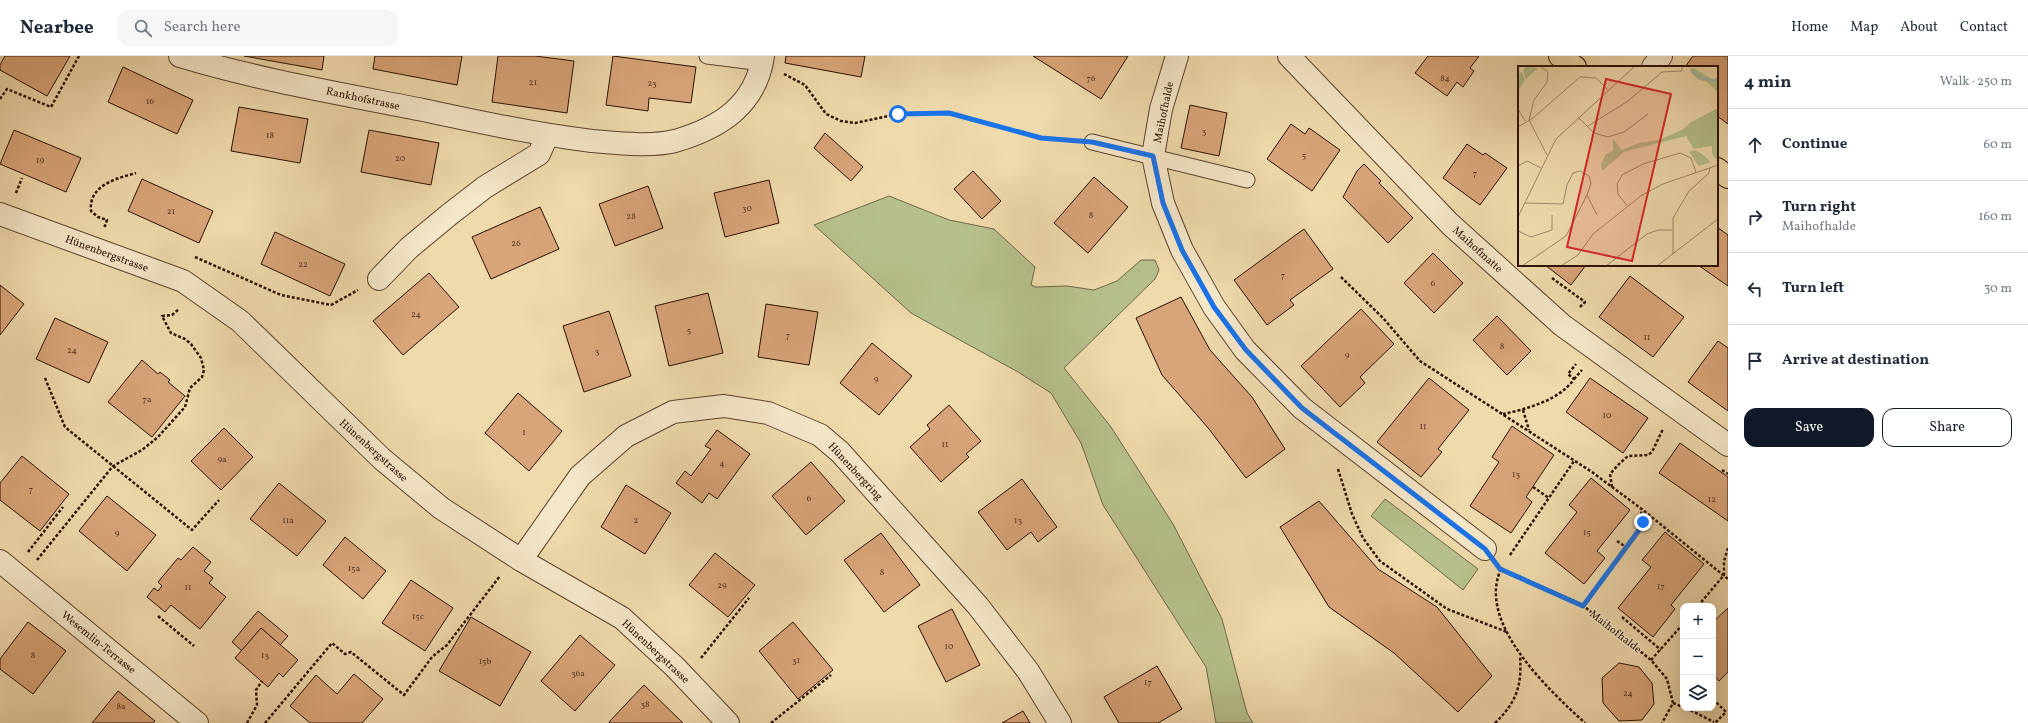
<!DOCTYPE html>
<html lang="en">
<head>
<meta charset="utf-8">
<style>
	:root { --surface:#fff; --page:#f6f6f7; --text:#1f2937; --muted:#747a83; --line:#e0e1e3; --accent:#111827 }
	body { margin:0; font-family:Vollkorn,serif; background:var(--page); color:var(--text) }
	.controls { position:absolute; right:12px; bottom:12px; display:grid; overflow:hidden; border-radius:8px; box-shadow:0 4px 16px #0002 }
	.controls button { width:36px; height:36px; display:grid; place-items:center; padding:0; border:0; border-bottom:1px solid var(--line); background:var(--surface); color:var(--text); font:20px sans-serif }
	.stop { position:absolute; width:12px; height:12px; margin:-9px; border:3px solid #1a73e8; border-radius:50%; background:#fff }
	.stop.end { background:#1a73e8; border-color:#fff; box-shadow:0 1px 4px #0008 }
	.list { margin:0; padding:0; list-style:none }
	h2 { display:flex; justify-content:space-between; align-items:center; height:52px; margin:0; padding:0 16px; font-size:17px }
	h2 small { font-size:13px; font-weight:400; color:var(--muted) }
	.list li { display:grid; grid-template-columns:26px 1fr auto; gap:12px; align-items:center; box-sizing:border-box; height:72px; padding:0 16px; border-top:1px solid var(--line) }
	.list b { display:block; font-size:15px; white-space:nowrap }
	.list p { margin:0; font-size:13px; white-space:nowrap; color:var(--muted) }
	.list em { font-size:13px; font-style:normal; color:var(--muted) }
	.actions { display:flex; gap:8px; padding:12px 16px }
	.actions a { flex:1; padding:9px 0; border:1px solid var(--accent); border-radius:12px; text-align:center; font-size:14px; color:var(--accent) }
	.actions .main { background:var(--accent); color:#fff }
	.icon { flex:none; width:22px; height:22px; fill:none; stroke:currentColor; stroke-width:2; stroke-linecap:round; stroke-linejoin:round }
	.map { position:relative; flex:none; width:1728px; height:667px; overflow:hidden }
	header { display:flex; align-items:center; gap:24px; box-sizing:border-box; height:56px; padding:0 20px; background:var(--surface); border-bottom:1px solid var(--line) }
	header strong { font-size:19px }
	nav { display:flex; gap:22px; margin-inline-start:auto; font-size:14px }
	.search { width:280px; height:36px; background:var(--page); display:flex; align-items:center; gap:10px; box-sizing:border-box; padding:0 14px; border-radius:12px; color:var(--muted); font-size:15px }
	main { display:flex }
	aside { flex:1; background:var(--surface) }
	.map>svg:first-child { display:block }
</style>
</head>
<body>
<header>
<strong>Nearbee</strong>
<div class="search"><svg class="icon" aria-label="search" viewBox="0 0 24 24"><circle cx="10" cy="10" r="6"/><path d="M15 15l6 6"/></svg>Search here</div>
<nav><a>Home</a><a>Map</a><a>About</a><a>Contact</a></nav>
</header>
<main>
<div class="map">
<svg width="1728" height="667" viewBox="0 0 1728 667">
	<rect width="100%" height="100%" fill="#efdaac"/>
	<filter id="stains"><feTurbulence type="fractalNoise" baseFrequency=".005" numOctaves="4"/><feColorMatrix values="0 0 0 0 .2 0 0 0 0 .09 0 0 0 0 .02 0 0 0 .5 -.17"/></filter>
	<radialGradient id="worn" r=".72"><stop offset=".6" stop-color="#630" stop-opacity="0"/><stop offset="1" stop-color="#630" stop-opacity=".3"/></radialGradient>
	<g fill="#b6c08c" stroke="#706848">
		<polygon points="889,140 949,164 994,173 1035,211 1031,229 1036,231 1067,230 1094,234 1117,225 1141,204 1155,204 1159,214 1155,223 1064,312 1111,371 1173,468 1222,563 1247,657 1253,667 1216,667 1206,611 1103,449 1081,387 1051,337 1018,316 911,257 814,169"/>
		<polygon points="1385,443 1478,513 1463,534 1371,460"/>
	</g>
	<g fill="#d8a479" stroke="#2b1003">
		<polygon points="5,0 70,0 47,40 0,14 0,9"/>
		<polygon points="244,0 324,0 322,14"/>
		<polygon points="375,0 462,0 457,29 373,13"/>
		<polygon points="498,0 535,0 574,5 567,57 492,46"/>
		<polygon points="613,0 696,11 691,47 649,42 648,55 606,49"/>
		<polygon points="786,0 865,0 861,21 785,7"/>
		<polygon points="1033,0 1128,0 1101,43"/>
		<polygon points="1428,0 1479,0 1470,12 1474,15 1463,31 1457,26 1447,40 1415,17"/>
		<polygon points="1693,0 1728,0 1728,68 1717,60 1717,11 1685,11"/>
		<polygon points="123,11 193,44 177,78 108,46"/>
		<polygon points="1190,49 1227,57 1219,100 1181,92"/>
		<polygon points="239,51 308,63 300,107 231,95"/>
		<polygon points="1291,68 1305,78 1309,72 1340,94 1312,135 1267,103"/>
		<polygon points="14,74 81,102 66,136 0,108"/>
		<polygon points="369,74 439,87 431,129 361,116"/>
		<polygon points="825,77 863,111 851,125 814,92"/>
		<polygon points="1467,88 1483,99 1485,97 1507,112 1480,149 1443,122"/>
		<polygon points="1364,108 1381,125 1379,127 1413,162 1388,187 1343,141 1357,115"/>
		<polygon points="973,115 1001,145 982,163 954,133"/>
		<polygon points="1094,121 1128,151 1088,197 1054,167"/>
		<polygon points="142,123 213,155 199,187 128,155"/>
		<polygon points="769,124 779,167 725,181 714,137"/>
		<polygon points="648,130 663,172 615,190 599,148"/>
		<polygon points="540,151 559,193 491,223 472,181"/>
		<polygon points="1717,171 1728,179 1728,230 1698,209 1717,209"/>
		<polygon points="1304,173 1333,213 1290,244 1294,249 1267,269 1234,224"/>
		<polygon points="275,176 345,208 330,240 261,208"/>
		<polygon points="1433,197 1463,227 1434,257 1404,227"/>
		<polygon points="1545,209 1586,209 1571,229"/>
		<polygon points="429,217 459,251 403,299 373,265"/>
		<polygon points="1630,220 1684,261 1653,301 1599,261"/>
		<polygon points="0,229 24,248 0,279"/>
		<polygon points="708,237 723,297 669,310 655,250"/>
		<polygon points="1181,241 1210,294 1252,341 1285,393 1246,422 1209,373 1162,319 1136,262"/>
		<polygon points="766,248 818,256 809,309 758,301"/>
		<polygon points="1361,253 1394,288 1360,321 1365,327 1340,351 1301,310"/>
		<polygon points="609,255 631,320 584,336 563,270"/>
		<polygon points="1497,260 1531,295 1507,319 1473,284"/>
		<polygon points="55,262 108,286 89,327 36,303"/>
		<polygon points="1718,285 1728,292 1728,355 1688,326"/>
		<polygon points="872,287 912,320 879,359 840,327"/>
		<polygon points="142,304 158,318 160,316 170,324 168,326 185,340 152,381 108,346"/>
		<polygon points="1429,322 1469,354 1438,393 1442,396 1421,421 1377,386"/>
		<polygon points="1590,322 1648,362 1623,397 1566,356"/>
		<polygon points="518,337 562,375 529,415 485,377"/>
		<polygon points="949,349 981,385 966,398 969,401 941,426 910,391 930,373 927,369"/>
		<polygon points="1512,370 1554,399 1526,441 1532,446 1511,477 1470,450 1499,406 1492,401"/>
		<polygon points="224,372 253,401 221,434 191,405"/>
		<polygon points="717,374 750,398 717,443 709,437 702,447 676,427 685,415 691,420 711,393 705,390"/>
		<polygon points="1680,387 1728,421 1728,465 1659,417"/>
		<polygon points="22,400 69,438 40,475 0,444 0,427"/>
		<polygon points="811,406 845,445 806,479 772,440"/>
		<polygon points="1591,422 1630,454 1597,495 1605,502 1584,528 1545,497 1577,456 1569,449"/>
		<polygon points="1022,423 1057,471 1038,486 1031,476 1007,494 978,456"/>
		<polygon points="279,427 326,465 297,500 250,463"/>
		<polygon points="626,429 671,457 645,498 601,471"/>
		<polygon points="107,440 156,479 127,515 79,475"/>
		<polygon points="1319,445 1378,513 1437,551 1492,620 1458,656 1394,597 1329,551 1280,471"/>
		<polygon points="1665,476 1704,508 1671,549 1675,553 1653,581 1618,552 1651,511 1642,504"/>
		<polygon points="881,477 920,529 884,556 844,504"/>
		<polygon points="345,481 386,515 363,543 323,509"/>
		<polygon points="193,491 211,506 204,515 213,522 209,527 226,541 200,573 171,549 165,556 147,541 154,532 158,535 162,530 158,526 178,502 181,504"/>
		<polygon points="715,497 755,529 728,561 689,529"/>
		<polygon points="411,524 453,552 425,595 382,567"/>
		<polygon points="1728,552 1728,616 1719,625 1713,618 1713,566"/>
		<polygon points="952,553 980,609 946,626 918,570"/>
		<polygon points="258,555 288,580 280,589 261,572 242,595 232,586"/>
		<polygon points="471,561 531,596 500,650 439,615"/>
		<polygon points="28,566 66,595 33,638 0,613 0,603"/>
		<polygon points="793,566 833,614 798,643 759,595"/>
		<polygon points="261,572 298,604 283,621 279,617 268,631 235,602"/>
		<polygon points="580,579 615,609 575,655 541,625"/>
		<polygon points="1619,607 1639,611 1652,627 1654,648 1642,664 1619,665 1603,647 1602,622"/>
		<polygon points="1157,610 1182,653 1158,667 1119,667 1104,641"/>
		<polygon points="354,618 383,643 362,667 310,667 290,650 316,619 337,638"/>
		<polygon points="644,629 683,667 610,667 609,666"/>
		<polygon points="118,635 155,665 153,667 92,667"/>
		<polygon points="1023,655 1030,667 1002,667"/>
	</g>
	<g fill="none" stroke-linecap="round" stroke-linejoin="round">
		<g stroke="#5c422d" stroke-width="17">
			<g id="service">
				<polyline points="707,0 762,7"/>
				<polyline points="1092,86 1247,124"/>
			</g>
		</g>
		<g stroke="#5c422d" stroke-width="24">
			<g id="minor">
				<path d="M 180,0 C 259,24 342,38 423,54 C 479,66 535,78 592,85 C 617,87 651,91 675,85 C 720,72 756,49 763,0"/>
				<polyline points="1177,0 1161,53 1153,100 1163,147 1182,194 1214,251 1245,294 1302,352 1485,493"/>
				<polyline points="1289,0 1450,168 1562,269 1728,389"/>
				<polyline points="1653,11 1661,0"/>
				<polyline points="379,223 409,192 450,158 485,131 539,98 547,80"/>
				<polyline points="521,504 580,420 626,380 673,356 724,350 768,357 820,379 840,396 978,550 1028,615 1060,667"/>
				<polyline points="0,505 197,667"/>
			</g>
		</g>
		<g stroke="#5c422d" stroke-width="24">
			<polyline id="tertiary" points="0,158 183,225 240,265 382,403 441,452 521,504 622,562 675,611 728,667"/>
		</g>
		<g stroke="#2b1003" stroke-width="24">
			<g id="primary">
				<polyline points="1560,0 1575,11"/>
				<polyline points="1717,113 1728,121"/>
			</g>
		</g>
		<g stroke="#2b1003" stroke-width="2.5" stroke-dasharray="3 2" stroke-linecap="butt">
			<polyline points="784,18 805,29 826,58 841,65 855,67 898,58 949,57 1041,82 1072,84"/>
			<polyline points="0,43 7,33 51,51 79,0"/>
			<polyline points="16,137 22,122"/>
			<path d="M 104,169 L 105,170 L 107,164 L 98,161 L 91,155 C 88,129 118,122 136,117"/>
			<polyline points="195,201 281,239 331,249 358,234"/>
			<polyline points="1341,221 1383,262 1420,305 1592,416 1643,454 1728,523"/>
			<polyline points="1552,222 1585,246 1580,251"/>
			<polyline points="45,322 65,371 192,474 219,444"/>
			<polyline points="1574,323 1582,314"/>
			<polyline points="1523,354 1529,374"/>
			<path d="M 1503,358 C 1527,353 1560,344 1574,323 L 1568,318 L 1576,308"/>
			<polyline points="1338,413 1352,458 1363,482 1380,505 1447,553 1507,576"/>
			<polyline points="1722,414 1728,418"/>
			<polyline points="1533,431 1549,442"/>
			<polyline points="1612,431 1610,418 1620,407 1628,400 1648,399 1652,396 1663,373"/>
			<polyline points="1617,485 1626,491"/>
			<polyline points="28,496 63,451"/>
			<polyline points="1510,499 1574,405"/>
			<polyline points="37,504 113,410 142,394 158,381 185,351 190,332 202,321 204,314 201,302 191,288 185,283 171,277 162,260 172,259 179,253"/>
			<polyline points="1500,512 1581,548 1651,604 1667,623 1673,647 1662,667"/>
			<path d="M 1501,513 C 1476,567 1549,634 1585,667"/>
			<polyline points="1583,549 1642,470 1641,453"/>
			<polyline points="1698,550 1724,519 1724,505 1728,492"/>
			<polyline points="158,560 194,590"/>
			<polyline points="1622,561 1661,594"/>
			<polyline points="701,602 749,542"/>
			<polyline points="1651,604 1683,568"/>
			<polyline points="1713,643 1726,656 1715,667"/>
			<polyline points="1673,647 1683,651"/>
			<polyline points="1686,652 1714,666"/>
			<polyline points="247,667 257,649 256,634 262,625"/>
			<polyline points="265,667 332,587 345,598 351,596 404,639 432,601 447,589 500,520"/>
			<polyline points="771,667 831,619"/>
			<path d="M 1495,667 C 1517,646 1522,629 1520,600"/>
		</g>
		<use href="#service" stroke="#f5e7c9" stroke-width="15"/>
		<use href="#minor" stroke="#f5e7c9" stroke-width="22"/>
		<use href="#tertiary" stroke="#f5e7c9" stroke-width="22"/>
		<use href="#primary" stroke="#efdaac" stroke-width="22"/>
	</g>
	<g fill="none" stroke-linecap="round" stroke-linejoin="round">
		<polyline stroke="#1a73e8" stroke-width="5" points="898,58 949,57 1041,82 1092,86 1153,100 1163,147 1182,194 1214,251 1246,294 1302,352 1485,493 1500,513 1583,550 1642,470 1643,466"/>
	</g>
	<g text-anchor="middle" stroke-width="3" stroke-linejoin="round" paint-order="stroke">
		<g font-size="9" fill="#563520">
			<text x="1091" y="25">76</text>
			<text x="1445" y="25">84</text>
			<text x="533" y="29">21</text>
			<text x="652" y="30">23</text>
			<text x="150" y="48">16</text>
			<text x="1204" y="78">3</text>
			<text x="270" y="82">18</text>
			<text x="1304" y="102">5</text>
			<text x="400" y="105">20</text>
			<text x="40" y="107">19</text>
			<text x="1475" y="120">7</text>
			<text x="747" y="155">30</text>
			<text x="171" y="158">21</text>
			<text x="1091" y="162">8</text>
			<text x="631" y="163">28</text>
			<text x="516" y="190">26</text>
			<text x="303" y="211">22</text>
			<text x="1283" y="222">7</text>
			<text x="1433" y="230">6</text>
			<text x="416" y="261">24</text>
			<text x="689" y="277">5</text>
			<text x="788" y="282">7</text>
			<text x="1647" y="284">11</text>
			<text x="1502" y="293">8</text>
			<text x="72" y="297">24</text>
			<text x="597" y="298">3</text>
			<text x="1347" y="302">9</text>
			<text x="876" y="326">9</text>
			<text x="147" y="346">7a</text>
			<text x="1607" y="362">10</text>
			<text x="1423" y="373">11</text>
			<text x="524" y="379">1</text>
			<text x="945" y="391">11</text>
			<text x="222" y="406">9a</text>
			<text x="722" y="410">4</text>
			<text x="1516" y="421">13</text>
			<text x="31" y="436">7</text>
			<text x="809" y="445">6</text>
			<text x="1712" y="446">12</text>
			<text x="288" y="467">11a</text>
			<text x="636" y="467">2</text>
			<text x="1018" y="467">13</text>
			<text x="1587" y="479">15</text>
			<text x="117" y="480">9</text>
			<text x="354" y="515">15a</text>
			<text x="882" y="519">8</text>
			<text x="722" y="532">29</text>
			<text x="1661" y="533">17</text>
			<text x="188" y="534">11</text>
			<text x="418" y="563">15c</text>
			<text x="949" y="593">10</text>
			<text x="33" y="602">8</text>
			<text x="265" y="602">13</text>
			<text x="796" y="607">31</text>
			<text x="485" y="608">15b</text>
			<text x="578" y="620">36a</text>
			<text x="1148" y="629">17</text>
			<text x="1628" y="640">24</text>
			<text x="645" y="651">38</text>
			<text x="121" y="653">8a</text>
		</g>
		<g font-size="11" fill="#2b1003" stroke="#f5e7c9">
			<text transform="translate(363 42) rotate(12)" y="4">Rankhofstrasse</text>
			<text transform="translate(1163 56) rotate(-78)" y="4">Maihofhalde</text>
			<text transform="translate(1478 193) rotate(42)" y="4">Maihofmatte</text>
			<text transform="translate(107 197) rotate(20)" y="4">Hünenbergstrasse</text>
			<text transform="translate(374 394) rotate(42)" y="4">Hünenbergstrasse</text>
			<text transform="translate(856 415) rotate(47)" y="4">Hünenbergring</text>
			<text transform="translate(1616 575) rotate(38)" y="4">Maihofhalde</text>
			<text transform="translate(99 586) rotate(39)" y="4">Wesemlin-Terrasse</text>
			<text transform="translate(656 595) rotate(43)" y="4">Hünenbergstrasse</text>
		</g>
	</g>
	<g transform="translate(1518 10)">
		<rect width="200" height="200" fill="#efdaac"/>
		<path d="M 8,0 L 20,2 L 8,13 L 5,4 ZM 173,2 L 178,3 L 195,14 L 200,11 L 200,26 L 189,16 L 179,13 L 172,5 ZM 4,6 L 7,14 L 0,25 L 0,8 ZM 200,42 L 200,97 L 194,87 L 194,80 L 176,83 L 168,70 L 106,86 L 84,105 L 83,97 L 88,88 L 95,85 L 95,73 L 104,84 L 121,77 L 141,74 L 164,64 L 173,56 ZM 177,84 L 184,88 L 193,96 L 181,100 L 171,86 Z" fill="#b6c08c"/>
		<path fill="none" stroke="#9db8b4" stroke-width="2" d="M 173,4 L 183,12 L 200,15"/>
		<path fill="none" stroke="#a18968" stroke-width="1" d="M 22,0 L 30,6 L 29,16 L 16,34 L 11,54 L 29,89M 0,43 L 7,55M 60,51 L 76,67 L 90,71 L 106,66 L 130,48M 70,60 L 110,35 L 144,6 L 164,5 L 164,0M 0,61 L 15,52 L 62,11 L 78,12 L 90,24M 0,100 L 9,95 L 23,102M 69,129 L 79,149M 110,141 L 100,128 L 99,118 L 104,109 L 125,98 L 162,87 L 173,92 L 178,106M 0,151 L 38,73 L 117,0M 0,165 L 13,171 L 34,164 L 34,149M 155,188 L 155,152 L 171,125 L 191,107 L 192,101M 4,200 L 48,170 L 69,129 L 73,117 L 71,110 L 62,105 L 55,107 L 49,119 L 45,138 L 7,137M 43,200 L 60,189 L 75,168 L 124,129 L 145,118 L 200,99M 88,200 L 129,168 L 140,164 L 154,164M 139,200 L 200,153"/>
		<path fill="#d62828" fill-opacity="0.15" stroke="#d62828" stroke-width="2" d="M 88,13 L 153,28 L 114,195 L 49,181 Z"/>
		<rect width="200" height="200" fill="none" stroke="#2b1003" stroke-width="2"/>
	</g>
	<rect width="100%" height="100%" filter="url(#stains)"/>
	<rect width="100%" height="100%" fill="url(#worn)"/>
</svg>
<div class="controls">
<button>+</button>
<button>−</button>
<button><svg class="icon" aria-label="layers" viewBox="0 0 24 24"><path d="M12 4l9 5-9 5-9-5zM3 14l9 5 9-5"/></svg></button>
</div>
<div class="stop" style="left:898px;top:58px"></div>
<div class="stop end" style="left:1643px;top:466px"></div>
</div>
<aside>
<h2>4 min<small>Walk · 250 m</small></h2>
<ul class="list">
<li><svg class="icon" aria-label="ahead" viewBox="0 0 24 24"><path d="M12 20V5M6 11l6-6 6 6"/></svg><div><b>Continue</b></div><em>60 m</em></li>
<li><svg class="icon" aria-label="right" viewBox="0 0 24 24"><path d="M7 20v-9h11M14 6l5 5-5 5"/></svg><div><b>Turn right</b><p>Maihofhalde</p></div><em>160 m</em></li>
<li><svg class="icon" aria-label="left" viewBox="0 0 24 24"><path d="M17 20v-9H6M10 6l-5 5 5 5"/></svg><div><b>Turn left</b></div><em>30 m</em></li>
<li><svg class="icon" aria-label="arrive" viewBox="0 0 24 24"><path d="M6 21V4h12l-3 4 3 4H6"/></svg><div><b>Arrive at destination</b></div></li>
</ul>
<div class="actions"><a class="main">Save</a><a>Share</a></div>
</aside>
</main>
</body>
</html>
